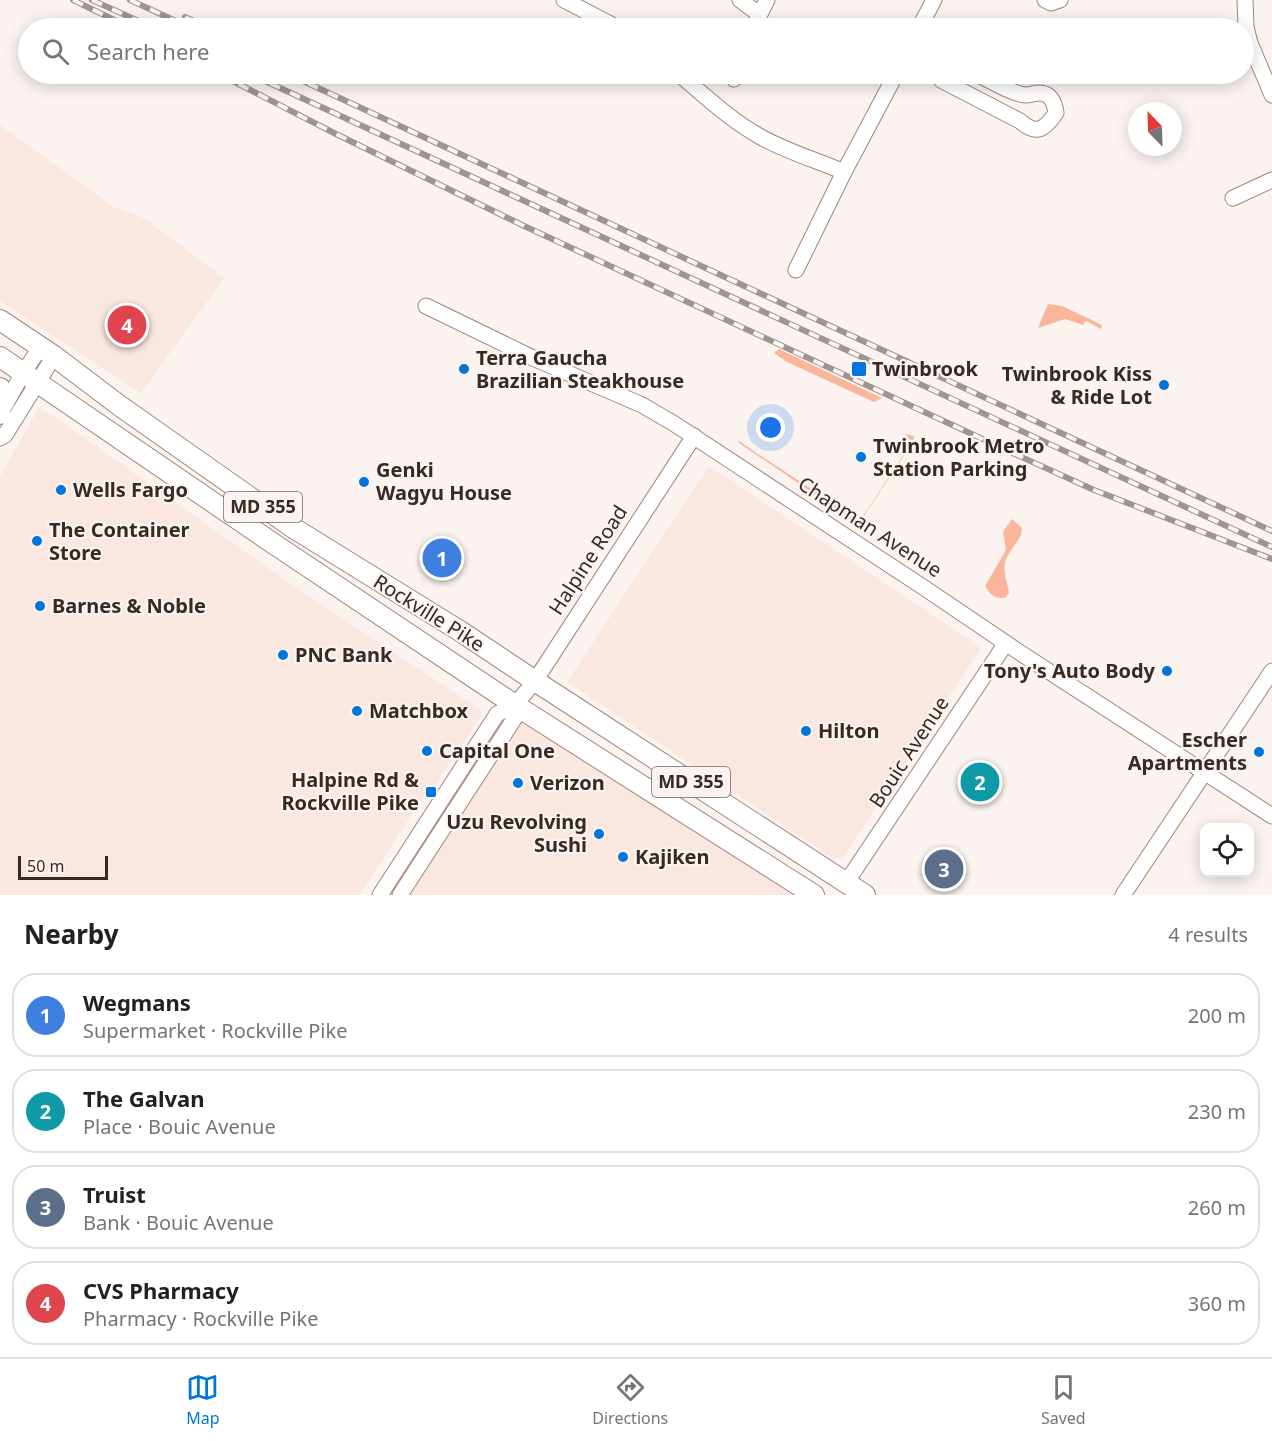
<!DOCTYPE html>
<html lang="en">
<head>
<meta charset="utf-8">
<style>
	:root { --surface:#fff; --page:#f2f2f2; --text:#202124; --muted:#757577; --line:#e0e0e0; --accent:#0075dc }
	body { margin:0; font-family:"Noto Sans",sans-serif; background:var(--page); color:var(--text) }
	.controls { position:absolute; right:18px; bottom:18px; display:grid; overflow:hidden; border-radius:12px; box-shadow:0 3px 15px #0003 }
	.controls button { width:54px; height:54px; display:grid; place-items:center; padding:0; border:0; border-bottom:2px solid var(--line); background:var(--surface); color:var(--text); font:30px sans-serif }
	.compass { position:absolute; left:1128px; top:102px; width:54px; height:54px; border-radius:50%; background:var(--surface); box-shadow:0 3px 15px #0003; rotate:337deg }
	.scale { position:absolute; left:18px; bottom:15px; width:90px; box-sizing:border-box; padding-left:6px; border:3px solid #372a25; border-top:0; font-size:16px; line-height:21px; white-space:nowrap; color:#372a25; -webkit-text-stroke:4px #faf3f0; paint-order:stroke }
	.you { position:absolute; left:771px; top:428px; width:21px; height:21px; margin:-15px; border:4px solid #fff; border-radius:50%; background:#1a73e8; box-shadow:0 0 0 9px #1a73e833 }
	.badge { display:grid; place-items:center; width:39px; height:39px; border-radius:50%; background:var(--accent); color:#fff; font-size:20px; font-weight:700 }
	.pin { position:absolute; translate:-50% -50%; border:3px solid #fff; box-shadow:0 2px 6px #0006 }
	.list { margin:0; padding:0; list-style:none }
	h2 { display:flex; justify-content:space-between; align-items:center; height:78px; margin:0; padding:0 24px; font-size:26px }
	h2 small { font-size:20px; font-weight:400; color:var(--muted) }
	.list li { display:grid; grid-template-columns:39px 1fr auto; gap:18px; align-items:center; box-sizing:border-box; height:84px; margin:0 12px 12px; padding:0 12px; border:2px solid var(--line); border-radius:24px }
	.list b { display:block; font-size:22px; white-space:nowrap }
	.list p { margin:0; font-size:20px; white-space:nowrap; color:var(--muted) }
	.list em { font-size:20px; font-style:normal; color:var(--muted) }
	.icon { flex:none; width:33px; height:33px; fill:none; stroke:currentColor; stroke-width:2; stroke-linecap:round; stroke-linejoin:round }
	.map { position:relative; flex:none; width:1272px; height:895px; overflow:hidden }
	.search { position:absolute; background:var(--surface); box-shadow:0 3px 15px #0003; left:18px; right:18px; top:18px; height:66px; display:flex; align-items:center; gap:15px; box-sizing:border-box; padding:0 21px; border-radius:33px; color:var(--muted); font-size:22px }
	.sheet { height:462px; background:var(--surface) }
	nav { display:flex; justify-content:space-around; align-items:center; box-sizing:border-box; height:84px; border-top:2px solid var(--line); background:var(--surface); font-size:16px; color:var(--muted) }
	nav a { display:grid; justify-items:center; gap:3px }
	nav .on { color:var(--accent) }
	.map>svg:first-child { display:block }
</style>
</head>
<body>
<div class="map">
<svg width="1272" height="895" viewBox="0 0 1272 895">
	<rect width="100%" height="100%" fill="#faf3f0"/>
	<g fill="#f9e7e0">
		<polygon points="0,125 115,208 144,218 224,278 141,393 0,301"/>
		<polygon points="39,408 55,417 292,585 481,710 482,715 434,786 428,789 360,895 0,895 0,476"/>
		<polygon points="709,466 981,648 843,858 834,859 567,682"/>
		<polygon points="516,716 792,895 400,895"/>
	</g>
	<g fill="#fab69a">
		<polygon points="1048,304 1062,306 1102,325 1101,329 1086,321 1083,325 1065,319 1038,328"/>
		<polygon points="779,349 882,398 874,402 787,362 774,353"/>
		<polygon points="905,434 914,436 913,442 862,519 856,522 739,443 739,441 755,452 860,521 912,442"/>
		<path d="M 1012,519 L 1022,528 C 1022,542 1008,549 1005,563 C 1003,572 1008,584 1009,593 L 1005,598 C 995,599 989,594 985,586 L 1006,550 L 1003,532 Z"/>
	</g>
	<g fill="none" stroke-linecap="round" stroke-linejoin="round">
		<g stroke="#a48477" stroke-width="17">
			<g id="minor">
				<polyline points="564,0 618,28"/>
				<polyline points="740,0 759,14"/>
				<polyline points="1045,0 1051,3 1060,0"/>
				<polyline points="1245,0 1246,27 1250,43 1272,95"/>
				<polyline points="753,28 767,0"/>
				<polyline points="919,28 934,0"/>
				<path d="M 679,74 C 704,95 729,119 759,136 C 785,151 816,160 844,172"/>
				<path d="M 938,74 L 941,80 L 1020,121 C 1037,136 1045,129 1056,113 C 1055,106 1053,97 1045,94 C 1038,91 1032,95 1026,95 C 1012,94 989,80 977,74"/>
				<polyline points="734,79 736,74"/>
				<polyline points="1233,198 1272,180"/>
				<polyline points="796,270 844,172 896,74"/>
				<polyline points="426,306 533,358 642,405 673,423 923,587 1019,652 1272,816"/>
				<polyline points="0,414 23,373 40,348"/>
				<polyline points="0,438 5,435 54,356"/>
				<polyline points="846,883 1006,643"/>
				<polyline points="380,895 497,714 515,705 535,681 694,436"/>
				<polyline points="400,895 516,716 515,705"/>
				<polyline points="1123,895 1272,671"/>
			</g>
		</g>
		<g stroke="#a48477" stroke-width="22">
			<g id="major">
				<polyline points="0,320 54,356 120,406 295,529 460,631 535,681 865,895"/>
				<polyline points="0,357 274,544 515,705 814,895"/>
				<polyline points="0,388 0,414"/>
			</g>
		</g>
		<use href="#minor" stroke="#fff" stroke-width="15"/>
		<use href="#major" stroke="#fff" stroke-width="20"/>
		<g stroke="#9e9490" stroke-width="6">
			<g id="rail">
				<polyline points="73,0 131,28"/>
				<polyline points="92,0 154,28"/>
				<polyline points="130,0 191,28"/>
				<polyline points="185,17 209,28"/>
				<polyline points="219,74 336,134 522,225 1004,449 1094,490 1272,559"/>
				<polyline points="250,74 1272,547"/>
				<polyline points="288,74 1272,531"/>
			</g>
		</g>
		<use href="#rail" stroke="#faf3f0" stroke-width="4" stroke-dasharray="11" stroke-linecap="butt"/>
	</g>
	<g fill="#0075dc" stroke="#faf3f0" stroke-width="2">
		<circle cx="464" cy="369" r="6"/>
		<rect x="851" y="361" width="16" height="16" rx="3"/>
		<circle cx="1164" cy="385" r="6"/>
		<circle cx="861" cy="457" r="6"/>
		<circle cx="364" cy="482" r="6"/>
		<circle cx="61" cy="490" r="6"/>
		<circle cx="37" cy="541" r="6"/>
		<circle cx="40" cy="606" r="6"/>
		<circle cx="283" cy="655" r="6"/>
		<circle cx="1167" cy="671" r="6"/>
		<circle cx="357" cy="711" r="6"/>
		<circle cx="806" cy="731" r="6"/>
		<circle cx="427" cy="751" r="6"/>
		<circle cx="1259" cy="752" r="6"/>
		<circle cx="518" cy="783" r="6"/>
		<rect x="425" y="786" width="12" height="12" rx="3"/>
		<circle cx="599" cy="834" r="6"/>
		<circle cx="623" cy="857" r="6"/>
	</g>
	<g text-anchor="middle" stroke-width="4.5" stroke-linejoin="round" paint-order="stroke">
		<g fill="#faf3f0" stroke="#726662" stroke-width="1.5">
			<rect x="224" y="492" width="78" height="30" rx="4.5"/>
			<rect x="652" y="767" width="78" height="30" rx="4.5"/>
		</g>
		<g font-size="18" font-weight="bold" fill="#372a25">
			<text x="263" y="513">MD 355</text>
			<text x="691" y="788">MD 355</text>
		</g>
		<g font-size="20" font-weight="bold" fill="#372a25" stroke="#faf3f0" text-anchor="start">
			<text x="476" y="365">Terra Gaucha<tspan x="476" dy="23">Brazilian Steakhouse</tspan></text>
			<text x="872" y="376">Twinbrook</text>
			<text x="1152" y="381" text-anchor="end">Twinbrook Kiss<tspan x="1152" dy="23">&amp; Ride Lot</tspan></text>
			<text x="873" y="453">Twinbrook Metro<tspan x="873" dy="23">Station Parking</tspan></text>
			<text x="376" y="477">Genki<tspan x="376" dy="23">Wagyu House</tspan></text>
			<text x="73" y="497">Wells Fargo</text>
			<text x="49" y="537">The Container<tspan x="49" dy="23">Store</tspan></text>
			<text x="52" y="613">Barnes &amp; Noble</text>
			<text x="295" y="662">PNC Bank</text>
			<text x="1155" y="678" text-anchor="end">Tony's Auto Body</text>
			<text x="369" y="718">Matchbox</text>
			<text x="818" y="738">Hilton</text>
			<text x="1247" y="747" text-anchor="end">Escher<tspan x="1247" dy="23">Apartments</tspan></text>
			<text x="439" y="758">Capital One</text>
			<text x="419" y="787" text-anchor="end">Halpine Rd &amp;<tspan x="419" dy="23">Rockville Pike</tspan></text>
			<text x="530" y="790">Verizon</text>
			<text x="587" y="829" text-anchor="end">Uzu Revolving<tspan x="587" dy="23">Sushi</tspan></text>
			<text x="635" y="864">Kajiken</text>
		</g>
		<g font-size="20" fill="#372a25" stroke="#faf3f0">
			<text transform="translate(870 527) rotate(33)" y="7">Chapman Avenue</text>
			<text transform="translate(588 560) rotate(-57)" y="7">Halpine Road</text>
			<text transform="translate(429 613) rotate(32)" y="7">Rockville Pike</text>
			<text transform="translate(909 752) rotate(-57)" y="7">Bouic Avenue</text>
		</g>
	</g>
</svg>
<div class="controls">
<button><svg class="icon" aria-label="locate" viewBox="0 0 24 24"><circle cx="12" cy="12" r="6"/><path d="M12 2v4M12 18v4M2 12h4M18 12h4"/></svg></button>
</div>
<svg class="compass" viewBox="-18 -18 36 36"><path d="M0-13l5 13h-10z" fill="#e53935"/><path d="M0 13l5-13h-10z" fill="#757577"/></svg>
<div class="scale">50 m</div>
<div class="you"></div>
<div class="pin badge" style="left:442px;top:558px;background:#3f7fe0">1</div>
<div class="pin badge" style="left:980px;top:782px;background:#0f9aa8">2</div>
<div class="pin badge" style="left:944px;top:869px;background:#5c6f8a">3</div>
<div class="pin badge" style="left:127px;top:325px;background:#e0444e">4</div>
<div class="search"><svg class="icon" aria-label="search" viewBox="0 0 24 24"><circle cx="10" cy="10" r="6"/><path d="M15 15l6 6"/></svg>Search here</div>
</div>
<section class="sheet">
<h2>Nearby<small>4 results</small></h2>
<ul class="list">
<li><span class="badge" style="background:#3f7fe0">1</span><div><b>Wegmans</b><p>Supermarket · Rockville Pike</p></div><em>200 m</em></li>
<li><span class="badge" style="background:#0f9aa8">2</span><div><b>The Galvan</b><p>Place · Bouic Avenue</p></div><em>230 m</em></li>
<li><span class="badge" style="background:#5c6f8a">3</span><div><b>Truist</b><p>Bank · Bouic Avenue</p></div><em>260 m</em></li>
<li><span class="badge" style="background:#e0444e">4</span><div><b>CVS Pharmacy</b><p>Pharmacy · Rockville Pike</p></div><em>360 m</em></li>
</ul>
</section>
<nav>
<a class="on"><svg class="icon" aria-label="map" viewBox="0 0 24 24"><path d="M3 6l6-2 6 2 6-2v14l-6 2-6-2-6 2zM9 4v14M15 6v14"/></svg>Map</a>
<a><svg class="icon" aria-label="directions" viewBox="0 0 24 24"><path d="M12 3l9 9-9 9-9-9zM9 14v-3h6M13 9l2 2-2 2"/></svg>Directions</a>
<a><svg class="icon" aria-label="saved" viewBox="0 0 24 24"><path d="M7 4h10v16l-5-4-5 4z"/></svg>Saved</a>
</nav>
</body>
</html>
